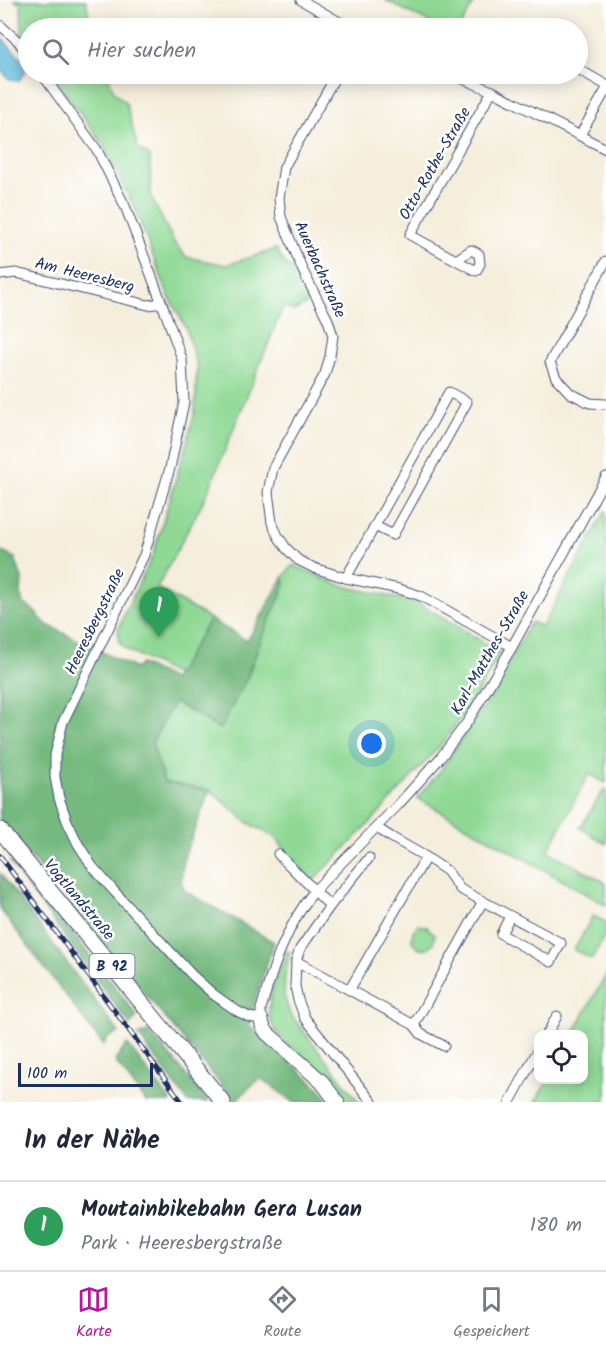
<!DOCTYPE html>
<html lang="de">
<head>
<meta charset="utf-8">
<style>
	:root { --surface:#fff; --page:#f2f2f3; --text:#1f2937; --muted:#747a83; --line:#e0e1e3; --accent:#b5179e }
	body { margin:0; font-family:Kalam,sans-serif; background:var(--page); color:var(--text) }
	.controls { position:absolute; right:18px; bottom:18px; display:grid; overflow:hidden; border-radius:12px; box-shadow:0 3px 15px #0003 }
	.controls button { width:54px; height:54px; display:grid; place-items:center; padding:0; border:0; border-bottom:2px solid var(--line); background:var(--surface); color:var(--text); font:30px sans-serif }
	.scale { position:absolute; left:18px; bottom:15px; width:135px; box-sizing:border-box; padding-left:6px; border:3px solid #1b2f5e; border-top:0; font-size:16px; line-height:21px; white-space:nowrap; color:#1b2f5e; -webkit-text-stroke:4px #fff; paint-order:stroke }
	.you { position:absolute; left:372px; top:744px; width:21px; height:21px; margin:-15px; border:4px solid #fff; border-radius:50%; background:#1a73e8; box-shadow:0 0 0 9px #1a73e833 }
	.badge { display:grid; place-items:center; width:39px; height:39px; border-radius:50%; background:var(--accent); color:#fff; font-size:20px; font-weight:700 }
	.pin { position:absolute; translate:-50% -50px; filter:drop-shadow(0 2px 3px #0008) }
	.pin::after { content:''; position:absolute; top:32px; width:21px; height:18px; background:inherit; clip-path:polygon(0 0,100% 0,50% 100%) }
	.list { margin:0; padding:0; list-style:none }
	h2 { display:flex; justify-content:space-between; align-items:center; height:78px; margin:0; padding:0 24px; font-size:26px }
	h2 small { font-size:20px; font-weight:400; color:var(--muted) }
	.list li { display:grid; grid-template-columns:39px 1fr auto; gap:18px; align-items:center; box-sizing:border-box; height:90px; padding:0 24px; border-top:2px solid var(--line) }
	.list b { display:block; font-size:22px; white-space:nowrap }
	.list p { margin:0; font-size:20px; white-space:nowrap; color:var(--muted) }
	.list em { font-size:20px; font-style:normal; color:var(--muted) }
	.icon { flex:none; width:33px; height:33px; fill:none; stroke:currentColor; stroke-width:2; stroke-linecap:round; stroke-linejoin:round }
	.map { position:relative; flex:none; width:606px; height:1102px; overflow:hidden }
	.search { position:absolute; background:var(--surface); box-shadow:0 3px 15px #0003; left:18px; right:18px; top:18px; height:66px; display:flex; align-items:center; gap:15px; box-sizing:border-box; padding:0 21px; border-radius:33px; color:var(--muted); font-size:22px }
	.sheet { height:168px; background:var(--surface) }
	nav { display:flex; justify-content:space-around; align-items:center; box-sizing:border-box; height:84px; border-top:2px solid var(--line); background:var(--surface); font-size:16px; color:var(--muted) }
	nav a { display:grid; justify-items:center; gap:3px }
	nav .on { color:var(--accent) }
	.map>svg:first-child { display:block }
</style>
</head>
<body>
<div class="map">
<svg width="606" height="1102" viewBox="0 0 606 1102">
	<rect width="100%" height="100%" fill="#fff"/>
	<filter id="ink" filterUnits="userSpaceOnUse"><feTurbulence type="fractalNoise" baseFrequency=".0167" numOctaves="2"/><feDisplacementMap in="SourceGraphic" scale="12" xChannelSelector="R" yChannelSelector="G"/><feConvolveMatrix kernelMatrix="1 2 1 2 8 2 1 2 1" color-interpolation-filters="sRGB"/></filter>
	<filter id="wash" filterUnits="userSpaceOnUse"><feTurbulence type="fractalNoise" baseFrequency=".008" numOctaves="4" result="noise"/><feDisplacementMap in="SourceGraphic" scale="24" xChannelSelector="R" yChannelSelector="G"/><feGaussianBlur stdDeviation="1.35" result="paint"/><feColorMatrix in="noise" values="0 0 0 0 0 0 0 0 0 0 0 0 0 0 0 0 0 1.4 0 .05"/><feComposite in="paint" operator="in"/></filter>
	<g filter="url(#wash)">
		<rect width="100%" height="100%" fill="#f5eedc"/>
		<g fill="#90d995" stroke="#56847a" stroke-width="1.5">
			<polygon points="14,0 86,0 91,28 28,28 28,42 22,34 21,4"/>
			<polygon points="385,0 465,0 469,2 470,0 476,0 459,28 440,28"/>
			<polygon points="51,74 107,74 114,92 126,103 138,149 150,156 151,197 174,242 186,257 226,265 276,249 285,264 299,275 310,302 294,311 283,307 207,494 157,588 210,619 177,675 127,650 120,643 118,630 126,610 153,555 187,442 195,412 197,366 186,328 168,295 135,209 102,143"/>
			<polygon points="606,510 606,783 589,774 548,851 606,883 606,905 417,798 441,770 494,690 531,622 542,627"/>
			<polygon points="293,565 334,583 348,587 418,603 500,652 476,696 444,741 371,822 313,881 292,860 276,838 247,822 210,790 164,782 152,743 174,702 196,714 219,729 247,678 261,639 280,597 285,583 283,578"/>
			<polygon points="605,788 606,789 606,844 580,828"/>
			<polygon points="593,916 606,922 606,933 592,959 574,950"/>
			<polygon points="418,925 427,927 435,935 433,943 427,949 418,948 412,941 413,931"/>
			<path d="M 286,951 L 290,952 L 285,977 L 284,996 L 290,1014 L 359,1102 L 345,1102 C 340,1096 336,1089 331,1083 C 316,1067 269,1036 269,1014 C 268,993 280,971 286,951 Z"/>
			<polygon points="606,975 606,1102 535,1102 548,1080 584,1080 584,1034 573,1034"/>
		</g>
		<g fill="#74b97e" stroke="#48746e" stroke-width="1.5">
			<polygon points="0,551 15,558 22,579 21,593 22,602 32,609 47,625 136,669 141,664 173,680 210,619 247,641 283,578 285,583 280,597 261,639 247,678 220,729 196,714 174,702 152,743 164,782 210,790 184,857 181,882 185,891 274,942 255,1000 249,1025 319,1088 330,1102 294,1102 260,1078 235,1101 0,821"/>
			<polygon points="10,861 16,865 31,885 48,903 109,979 137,1016 130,1025 11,864"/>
			<polygon points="0,873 119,1033 108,1037 103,1045 0,909"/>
			<polygon points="148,1032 171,1057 208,1102 188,1102 138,1035"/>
			<polygon points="127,1044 171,1102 146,1102 115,1061"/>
		</g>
		<path fill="#5db9db" stroke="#3c749c" stroke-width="1.5" d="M 0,38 C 8,42 2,38 8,45 C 19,57 21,54 25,72 L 19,80 L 9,79 L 0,69 Z"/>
	</g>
	<g filter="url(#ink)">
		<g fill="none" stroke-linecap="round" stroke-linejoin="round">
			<g stroke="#3c4c71" stroke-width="11">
				<g id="street">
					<polyline points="301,0 350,28"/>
					<polyline points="0,25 18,41 28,55"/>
					<polyline points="578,69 606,85"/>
					<path d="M 42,74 L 97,150 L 125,206 L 164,309 L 182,359 L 184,402 L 170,468 L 144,555 L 63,722 L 55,755 L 55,777 L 59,798 L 67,821 L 78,844 L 92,866 L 113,890 L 192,975 L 213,994 L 237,1011 L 249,1017 L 261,1019 L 261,1009 C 273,967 287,924 315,890 L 398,805 L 441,757 L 468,721 L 512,647 L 606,477"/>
					<polyline points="337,74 284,167 279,198 281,217 303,271 328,320 333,336 330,356 325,374 273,468 268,492 272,523 278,536 286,548 298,560 314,568 346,578 399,589 421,596 512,647"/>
					<polyline points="451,74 492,91 606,149"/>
					<polyline points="580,135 606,90"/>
					<polyline points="456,260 471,250 479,254 480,264 476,271 410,235 492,91"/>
					<polyline points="606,261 550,362 556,378 570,393 590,403 606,404"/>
					<polyline points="0,275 16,273 148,305 162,303"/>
					<polyline points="346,578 449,392 467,402 393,535 375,526"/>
					<polyline points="377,828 391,837 426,857 447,871 460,889 561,943 551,962 501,934 510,916"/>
					<polyline points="278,854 330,906"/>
					<polyline points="369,858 330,906 300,949 296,961 295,986 298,1000 305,1018 372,1102"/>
					<polyline points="296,961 414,1025 421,1034 444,1046"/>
					<polyline points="350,989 426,857"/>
					<polyline points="414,1025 483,901"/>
					<polyline points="547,1034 557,1016"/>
					<polyline points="510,1102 538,1050"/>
				</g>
			</g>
			<g stroke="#3c4c71" stroke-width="16">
				<polyline id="secondary" points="261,1019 263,1027 267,1033 322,1082 337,1102"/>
			</g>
			<g stroke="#3c4c71" stroke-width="17">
				<polyline id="primary" points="0,830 223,1102"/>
			</g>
			<use href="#street" stroke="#fff" stroke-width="9"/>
			<use href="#secondary" stroke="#fff" stroke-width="14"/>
			<use href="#primary" stroke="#fff" stroke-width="15"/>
			<g stroke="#1b2f5e" stroke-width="5">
				<polyline id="rail" points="0,856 182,1102"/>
			</g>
			<use href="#rail" stroke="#fff" stroke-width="3" stroke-dasharray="9" stroke-linecap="butt"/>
		</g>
	</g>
	<g text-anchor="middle" stroke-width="5" stroke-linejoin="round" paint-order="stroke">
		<rect fill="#fff" stroke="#5f6d8e" stroke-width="1.5" x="89.5" y="954" width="45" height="24" rx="4.5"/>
		<g font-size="15" font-weight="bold" fill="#1b2f5e">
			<text x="112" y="971">B 92</text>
		</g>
		<g font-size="16" fill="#1b2f5e" stroke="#fff">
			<text transform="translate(434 163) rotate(-60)" y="6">Otto-Rothe-Straße</text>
			<text transform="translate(321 269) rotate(66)" y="6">Auerbachstraße</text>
			<text transform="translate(85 274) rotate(14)" y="6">Am Heeresberg</text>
			<text transform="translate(94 621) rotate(-64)" y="6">Heeresbergstraße</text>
			<text transform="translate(489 652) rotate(-60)" y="6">Karl-Matthes-Straße</text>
			<text transform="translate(80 899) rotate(50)" y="6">Vogtlandstraße</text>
		</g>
	</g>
</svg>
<div class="controls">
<button><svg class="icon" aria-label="locate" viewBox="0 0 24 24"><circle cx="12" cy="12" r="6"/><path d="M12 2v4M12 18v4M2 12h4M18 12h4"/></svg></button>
</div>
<div class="scale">100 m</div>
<div class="you"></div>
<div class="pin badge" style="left:159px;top:637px;background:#2e9e5b">1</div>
<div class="search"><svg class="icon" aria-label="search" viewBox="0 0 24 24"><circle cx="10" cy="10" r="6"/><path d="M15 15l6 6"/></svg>Hier suchen</div>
</div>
<section class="sheet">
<h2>In der Nähe<small></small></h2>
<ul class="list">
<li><span class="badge" style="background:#2e9e5b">1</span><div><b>Moutainbikebahn Gera Lusan</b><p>Park · Heeresbergstraße</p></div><em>180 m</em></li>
</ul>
</section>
<nav>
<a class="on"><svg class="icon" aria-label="map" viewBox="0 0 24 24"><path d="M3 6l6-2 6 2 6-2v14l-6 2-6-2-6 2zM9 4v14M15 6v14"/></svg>Karte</a>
<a><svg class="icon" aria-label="directions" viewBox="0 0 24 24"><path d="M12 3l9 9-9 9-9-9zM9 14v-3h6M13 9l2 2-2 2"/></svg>Route</a>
<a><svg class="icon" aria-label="saved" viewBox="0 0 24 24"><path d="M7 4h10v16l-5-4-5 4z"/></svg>Gespeichert</a>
</nav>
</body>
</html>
